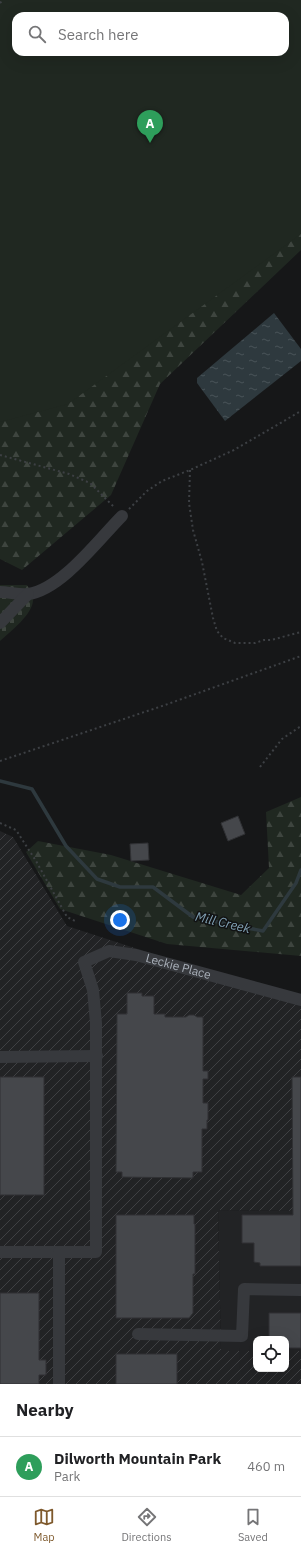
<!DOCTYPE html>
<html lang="en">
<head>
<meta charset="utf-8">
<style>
	:root { --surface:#fff; --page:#f2f2f2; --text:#202124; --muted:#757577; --line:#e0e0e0; --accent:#7e592c }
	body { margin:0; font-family:"IBM Plex Sans",sans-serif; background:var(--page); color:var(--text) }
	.controls { position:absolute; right:12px; bottom:12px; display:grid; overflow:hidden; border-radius:8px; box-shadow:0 4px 16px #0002 }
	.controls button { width:36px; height:36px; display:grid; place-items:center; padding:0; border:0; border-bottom:1px solid var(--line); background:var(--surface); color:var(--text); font:20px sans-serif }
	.you { position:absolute; left:120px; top:920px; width:14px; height:14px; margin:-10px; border:3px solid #fff; border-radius:50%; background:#1a73e8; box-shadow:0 0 0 6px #1a73e833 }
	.badge { display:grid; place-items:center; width:26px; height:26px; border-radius:50%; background:var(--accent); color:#fff; font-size:13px; font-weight:700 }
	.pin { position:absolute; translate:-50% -33px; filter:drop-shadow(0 1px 2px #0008) }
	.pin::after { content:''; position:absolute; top:21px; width:14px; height:12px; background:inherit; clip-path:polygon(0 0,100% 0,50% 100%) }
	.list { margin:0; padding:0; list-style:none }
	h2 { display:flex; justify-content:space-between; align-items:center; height:52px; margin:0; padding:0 16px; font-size:17px }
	h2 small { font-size:13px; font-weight:400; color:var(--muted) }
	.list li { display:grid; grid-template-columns:26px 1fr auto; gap:12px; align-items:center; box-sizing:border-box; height:60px; padding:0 16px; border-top:1px solid var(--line) }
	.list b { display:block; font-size:15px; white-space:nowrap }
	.list p { margin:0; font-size:13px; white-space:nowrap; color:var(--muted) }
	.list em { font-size:13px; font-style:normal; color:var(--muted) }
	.icon { flex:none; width:22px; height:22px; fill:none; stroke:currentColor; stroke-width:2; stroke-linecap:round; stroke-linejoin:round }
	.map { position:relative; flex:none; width:301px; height:1384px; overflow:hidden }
	.search { position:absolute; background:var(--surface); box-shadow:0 4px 16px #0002; left:12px; right:12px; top:12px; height:44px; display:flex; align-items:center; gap:10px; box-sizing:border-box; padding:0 14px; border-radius:12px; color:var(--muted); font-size:15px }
	.sheet { height:112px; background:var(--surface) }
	nav { display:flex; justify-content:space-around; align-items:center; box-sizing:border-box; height:56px; border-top:1px solid var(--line); background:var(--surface); font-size:11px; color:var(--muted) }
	nav a { display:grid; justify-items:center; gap:2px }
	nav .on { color:var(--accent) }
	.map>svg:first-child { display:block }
</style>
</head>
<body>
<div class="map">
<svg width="301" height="1384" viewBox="0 0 301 1384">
	<defs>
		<pattern id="industrial-furrows" width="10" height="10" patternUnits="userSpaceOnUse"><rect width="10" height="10" fill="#222325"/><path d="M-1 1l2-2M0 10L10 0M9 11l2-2" fill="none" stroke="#3f4043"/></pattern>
		<pattern id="forest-firs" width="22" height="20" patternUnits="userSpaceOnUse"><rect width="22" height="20" fill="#202821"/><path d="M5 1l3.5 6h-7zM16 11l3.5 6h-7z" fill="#3e453f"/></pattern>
		<pattern id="cemetery-stones" width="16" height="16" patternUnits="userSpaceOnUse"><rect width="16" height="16" fill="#202821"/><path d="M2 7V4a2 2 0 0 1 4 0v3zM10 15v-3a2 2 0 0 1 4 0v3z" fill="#3e453f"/></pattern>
		<pattern id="water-ripples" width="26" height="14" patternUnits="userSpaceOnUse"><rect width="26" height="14" fill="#2e393e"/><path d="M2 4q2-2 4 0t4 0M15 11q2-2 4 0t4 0" fill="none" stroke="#495358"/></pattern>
	</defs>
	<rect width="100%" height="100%" fill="#161718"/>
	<polygon fill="#222325" points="218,1210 301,1211 301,1351 286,1351 286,1339 256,1339 256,1351 221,1351"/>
	<polygon fill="url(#industrial-furrows)" points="0,831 13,837 67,926 301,1002 301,1211 218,1210 221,1351 256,1351 256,1369 286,1369 286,1351 301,1351 301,1384 0,1384"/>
	<g fill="url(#forest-firs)" fill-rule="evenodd">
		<path d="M 0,0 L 301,0 L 301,250 L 160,384 L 111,495 L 22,570 L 0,559 ZM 16,16 L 285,16 L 285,52 L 16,52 Z"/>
		<polygon points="301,797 301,956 167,944 60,909 26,852 38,841 111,855 241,895 269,868 266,812"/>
	</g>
	<path fill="url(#cemetery-stones)" d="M 0,585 L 27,585 C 29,589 33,595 33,600 C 33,614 10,632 0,641 Z"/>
	<path fill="#202821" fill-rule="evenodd" d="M 0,0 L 301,0 L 301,234 L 68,404 L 0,422 ZM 16,16 L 285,16 L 285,52 L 16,52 Z"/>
	<polygon fill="url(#water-ripples)" points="274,313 301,349 301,361 225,421 197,383 197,378"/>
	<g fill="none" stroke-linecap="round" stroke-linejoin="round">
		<polyline stroke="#2e393e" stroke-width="3.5" points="0,781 32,789 66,846 97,879 120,887 153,887 193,917 263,931 296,883 301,870"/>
	</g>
	<g fill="#45474b" stroke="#303134">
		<polygon points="238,816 245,834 228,841 221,823"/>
		<polygon points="148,843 149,860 131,861 130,844"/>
		<polygon points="127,993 142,993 142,996 154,996 154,1014 165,1014 165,1017 186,1017 189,1015 194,1015 197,1017 203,1017 203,1071 208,1071 208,1079 203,1079 203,1103 208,1103 208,1120 207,1120 207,1129 202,1129 202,1172 193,1172 193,1178 122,1177 122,1172 116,1172 117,1014 127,1014"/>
		<rect x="0" y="1077" width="44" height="118"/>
		<polygon points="292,1077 301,1077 301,1266 260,1266 260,1263 254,1262 254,1243 242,1243 242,1215 293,1215"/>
		<polygon points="116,1215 194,1215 194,1224 195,1224 195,1274 193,1274 193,1313 189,1318 116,1318"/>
		<polygon points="0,1293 39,1293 39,1360 46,1360 46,1375 39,1375 39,1384 0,1384"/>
		<polygon points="269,1313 301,1313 301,1348 286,1348 286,1339 269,1339"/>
		<rect x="116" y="1354" width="61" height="30"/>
	</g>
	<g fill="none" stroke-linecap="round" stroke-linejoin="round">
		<g stroke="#3d4044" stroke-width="2" stroke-dasharray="2 3" stroke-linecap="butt">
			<polyline points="0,3 3,0"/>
			<polyline points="0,455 69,474 90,483 115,508"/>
			<polyline points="190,470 189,503 193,530 202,562 213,618 217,631 223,638 235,643 255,643 264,640 271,640 301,632"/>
			<polyline points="129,509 147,491 162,481 190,470 234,450 301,411"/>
			<polyline points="0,761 165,705 301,656"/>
			<polyline points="260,767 282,739 301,726"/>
			<polyline points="0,823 16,830 36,861 67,917 77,922"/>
		</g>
		<g stroke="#37393d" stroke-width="12">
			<path d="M 0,592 C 9,592 19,595 28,594 C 61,590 99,539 122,516"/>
			<polyline points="0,623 28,594"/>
			<polyline points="0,1057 97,1056"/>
			<polyline points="0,1252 59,1252"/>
			<polyline points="138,1334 242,1336 244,1289 301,1290"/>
			<path id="s1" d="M 59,1384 L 59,1252 L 96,1252 L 96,1023 L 93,990 L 84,962 L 109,951 L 136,955 L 301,1000"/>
		</g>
	</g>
	<g text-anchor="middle" stroke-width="3" stroke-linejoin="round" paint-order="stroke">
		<g font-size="12" fill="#a8afb8" stroke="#111213">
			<text dy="4" stroke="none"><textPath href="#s1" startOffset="559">Leckie Place</textPath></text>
		</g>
		<g font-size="13" font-style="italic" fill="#80a0b3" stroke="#111213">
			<text transform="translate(223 922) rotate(13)" y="5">Mill Creek</text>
		</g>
	</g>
</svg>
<div class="controls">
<button><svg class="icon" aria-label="locate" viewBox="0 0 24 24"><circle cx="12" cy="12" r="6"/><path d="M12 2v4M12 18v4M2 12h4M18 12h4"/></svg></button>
</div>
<div class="you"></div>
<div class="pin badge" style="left:150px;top:143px;background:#2e9e5b">A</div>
<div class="search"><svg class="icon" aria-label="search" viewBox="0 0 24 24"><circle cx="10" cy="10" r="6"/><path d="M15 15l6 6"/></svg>Search here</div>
</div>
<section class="sheet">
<h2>Nearby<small></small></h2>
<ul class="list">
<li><span class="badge" style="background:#2e9e5b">A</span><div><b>Dilworth Mountain Park</b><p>Park</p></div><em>460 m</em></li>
</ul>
</section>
<nav>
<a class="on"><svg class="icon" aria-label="map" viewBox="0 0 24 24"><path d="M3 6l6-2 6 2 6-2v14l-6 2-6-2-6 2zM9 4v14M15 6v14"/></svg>Map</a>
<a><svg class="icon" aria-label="directions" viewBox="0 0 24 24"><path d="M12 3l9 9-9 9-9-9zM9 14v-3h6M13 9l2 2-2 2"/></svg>Directions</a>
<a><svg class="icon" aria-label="saved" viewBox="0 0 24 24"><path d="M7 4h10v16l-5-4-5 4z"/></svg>Saved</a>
</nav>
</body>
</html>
